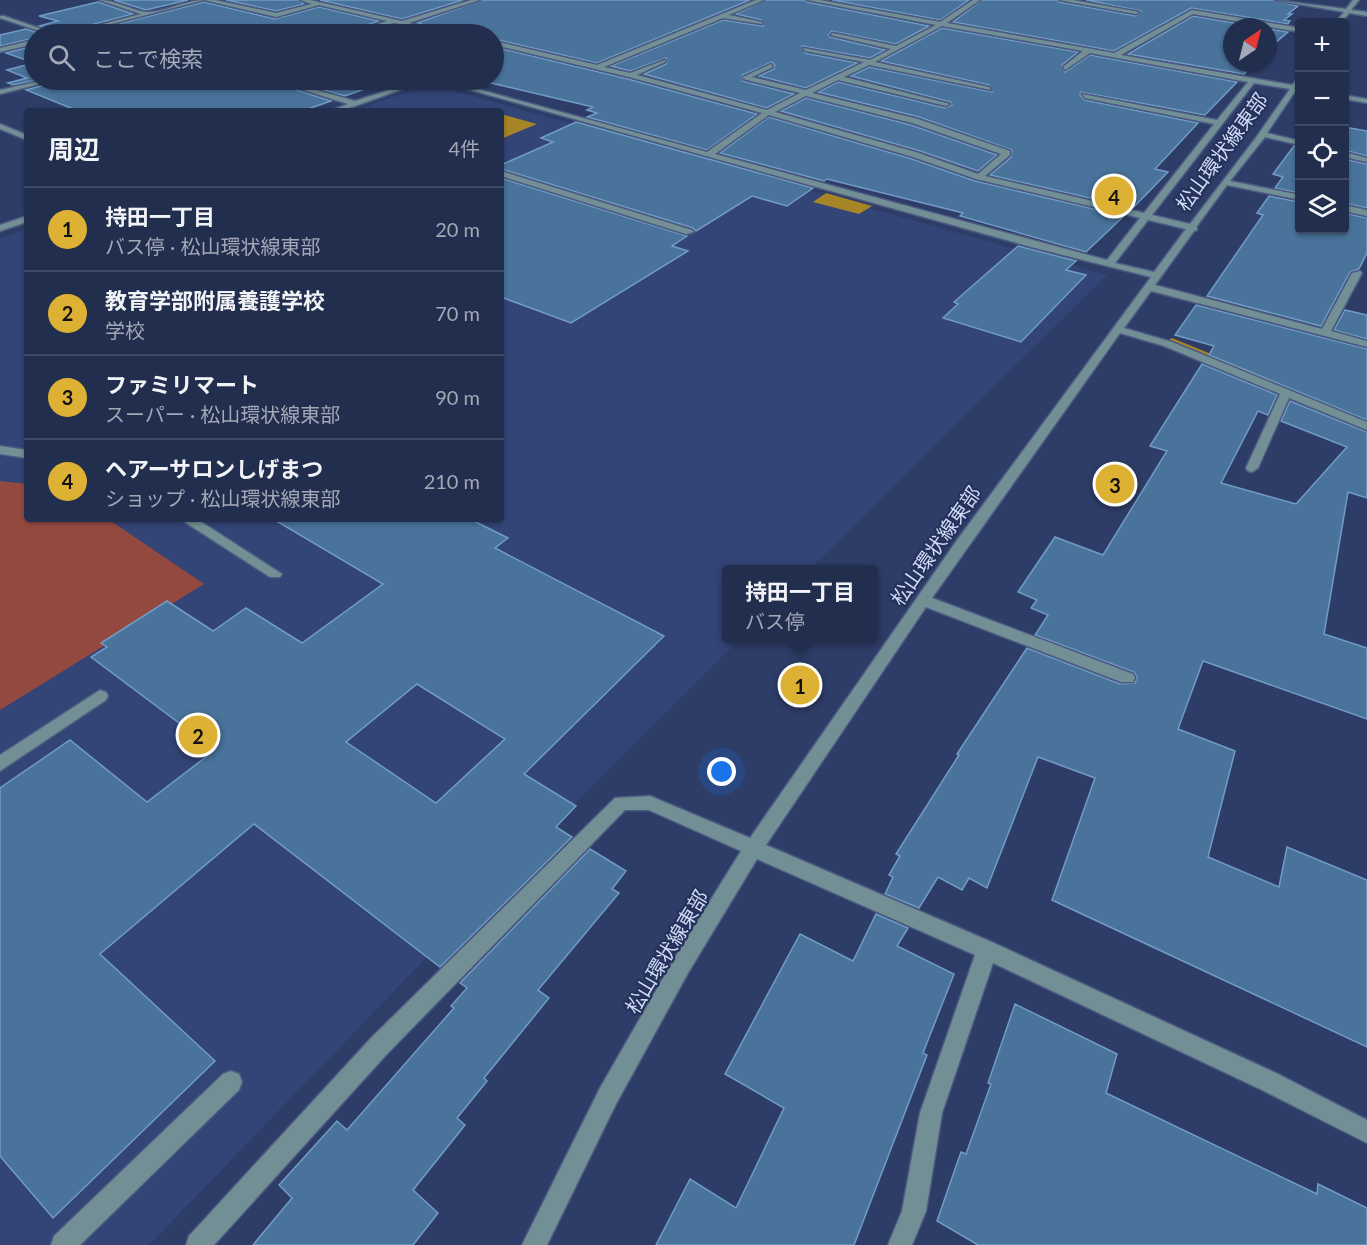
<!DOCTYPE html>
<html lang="ja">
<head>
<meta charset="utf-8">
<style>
	:root { --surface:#222e4e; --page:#2a3655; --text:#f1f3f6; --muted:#a2a8b6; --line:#3f4a66; --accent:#ddb133 }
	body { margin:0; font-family:Lato,"Noto Sans JP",sans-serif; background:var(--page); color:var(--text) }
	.controls { position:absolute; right:18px; top:18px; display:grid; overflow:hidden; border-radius:6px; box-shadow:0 2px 4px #0004 }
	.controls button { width:54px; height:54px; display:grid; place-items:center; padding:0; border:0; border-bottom:2px solid var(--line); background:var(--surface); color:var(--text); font:30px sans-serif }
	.compass { position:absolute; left:1223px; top:18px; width:54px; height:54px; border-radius:50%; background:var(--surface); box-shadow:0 2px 4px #0004; rotate:35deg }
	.you { position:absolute; left:722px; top:772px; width:21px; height:21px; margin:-15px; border:4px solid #fff; border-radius:50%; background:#1a73e8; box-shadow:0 0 0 9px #1a73e833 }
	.badge { display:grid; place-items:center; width:39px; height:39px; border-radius:50%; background:var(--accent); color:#111; font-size:20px; font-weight:700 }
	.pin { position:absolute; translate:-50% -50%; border:3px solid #fff; box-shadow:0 2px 6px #0006 }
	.popup { position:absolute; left:722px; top:565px; width:156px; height:78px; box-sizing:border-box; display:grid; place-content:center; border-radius:6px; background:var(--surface); filter:drop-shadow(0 2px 4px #0005); font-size:20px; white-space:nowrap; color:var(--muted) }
	.popup b { font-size:22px; color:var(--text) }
	.popup::after { content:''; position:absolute; left:50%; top:100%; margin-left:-12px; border:12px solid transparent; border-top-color:var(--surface) }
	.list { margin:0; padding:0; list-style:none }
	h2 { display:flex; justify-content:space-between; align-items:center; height:78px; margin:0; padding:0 24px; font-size:26px }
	h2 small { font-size:20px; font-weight:400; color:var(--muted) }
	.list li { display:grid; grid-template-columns:39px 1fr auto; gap:18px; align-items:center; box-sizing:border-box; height:84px; padding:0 24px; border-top:2px solid var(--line) }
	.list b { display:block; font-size:22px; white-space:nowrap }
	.list p { margin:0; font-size:20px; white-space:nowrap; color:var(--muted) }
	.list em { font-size:20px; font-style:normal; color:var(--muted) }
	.icon { flex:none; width:33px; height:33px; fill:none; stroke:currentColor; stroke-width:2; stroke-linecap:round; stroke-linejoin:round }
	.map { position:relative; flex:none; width:1367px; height:1245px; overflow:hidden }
	.search { position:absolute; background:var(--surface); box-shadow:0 2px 4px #0004; left:24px; top:24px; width:480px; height:66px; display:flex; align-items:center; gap:15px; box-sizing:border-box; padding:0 21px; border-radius:33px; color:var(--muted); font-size:22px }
	.panel { position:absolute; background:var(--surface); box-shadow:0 2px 4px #0004; left:24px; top:108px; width:480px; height:414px; border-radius:6px }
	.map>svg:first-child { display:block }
</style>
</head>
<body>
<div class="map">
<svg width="1367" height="1245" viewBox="0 0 1367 1245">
	<rect width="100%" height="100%" fill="#2e3d68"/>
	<polygon fill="#334476" points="430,84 1107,275 810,569 726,570 726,638 740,639 594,784 149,1245 0,1245 0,238 27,229 27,519 501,519 501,111 354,111"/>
	<polygon fill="#944940" points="0,481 27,484 27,519 108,519 204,584 0,710"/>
	<g fill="#a78526">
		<polygon points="501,114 537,124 501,139"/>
		<polygon points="826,193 872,206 859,214 813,202"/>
	</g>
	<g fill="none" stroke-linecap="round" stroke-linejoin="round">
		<polygon fill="#a78526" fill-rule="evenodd" points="1172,338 1321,399 1322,401 1321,403 1313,403 1169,343 1167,341"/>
	</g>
	<g fill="#49739a" stroke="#719cc5" stroke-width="1.5" fill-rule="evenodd">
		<polygon points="114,0 188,0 146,10"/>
		<polygon points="226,0 298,0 304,4 276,11"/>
		<polygon points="320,0 463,0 402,19"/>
		<polygon points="482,0 750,0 597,63 494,39 494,34 455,34 454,32 417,23"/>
		<polygon points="766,0 805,0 807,2 929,26 896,44 832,31 828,35 830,37 885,50 870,58 802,46 805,53 857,63 806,88 759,76 774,69 775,66 772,62 742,75 742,81 794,94 767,108 644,74 666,64 666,58 630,71 611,66 723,20 763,26 762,20 736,14"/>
		<polygon points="832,0 969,0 940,20"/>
		<polygon points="982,0 1057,0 1059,2 1136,16 1141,11 1086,0 1273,0 1298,6 1288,14 1292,14 1284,20 1290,21 1288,24 1191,8 1114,51 953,22"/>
		<polygon points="98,2 133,14 64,32 63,34 39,26 58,21 39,16"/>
		<polygon points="204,2 275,19 319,7 379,21 347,32 346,34 80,34"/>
		<polygon points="1193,16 1257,27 1232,27 1232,63 1255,63 1244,74 1128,54"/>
		<polygon points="394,25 443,34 362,34"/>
		<polygon points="942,28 1078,52 1062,65 1065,72 1090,55 1237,82 1205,115 1081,92 1080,95 1085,100 1198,123 1155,169 1168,172 1133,208 990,175 1011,157 1012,150 919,117 818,92 838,82 945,108 952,105 951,102 851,76 869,67 992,92 989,85 881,61"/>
		<polygon points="26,29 42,34 34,34 34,38 0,46 0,35"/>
		<polygon points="1268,29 1288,32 1268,49"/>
		<polygon points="34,46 34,80 37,80 13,85 8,83 27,78 7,70 34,63 6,53"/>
		<polygon points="494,47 628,79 757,114 707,150 587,117 597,113 587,110 593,107 478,80 494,80"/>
		<polygon points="57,80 162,80 155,83 161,88 178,80 270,80 271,82 331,101 302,111 78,111 26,90 56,82"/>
		<polygon points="287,80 390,80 345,96"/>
		<polygon points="806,98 911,125 997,155 978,171 920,151 781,111"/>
		<polygon points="769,117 912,159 975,181 1124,216 1086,252 960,216 963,213 827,179 824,181 720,153"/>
		<polygon points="576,122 813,188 787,206 752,196 696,231 693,228 501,169 501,165 553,142 541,138"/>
		<polygon points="1344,127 1367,131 1367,156 1344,150"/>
		<polygon points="1294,146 1299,147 1299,193 1275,188 1283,177 1273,174"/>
		<polygon points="1344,159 1367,164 1367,208 1344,203"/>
		<polygon points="501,178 687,236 672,246 688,251 571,323 501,297"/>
		<polygon points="1269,196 1299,202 1299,230 1344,230 1344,213 1367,218 1367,253 1359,269 1350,272 1321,326 1207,296 1263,215 1257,213"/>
		<polygon points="1018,246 1076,261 1066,270 1086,275 1021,342 943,318 958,304 954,302"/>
		<polygon points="1196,305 1367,349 1367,420 1209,355 1214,346 1175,335"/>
		<polygon points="1345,310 1367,315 1367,339 1334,330"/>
		<polygon points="1202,364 1277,395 1268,415 1258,411 1221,483 1296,504 1347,447 1281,421 1290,401 1367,432 1367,498 1348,492 1324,634 1367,648 1367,719 1203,661 1178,729 1235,751 1208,857 1279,887 1287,847 1367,880 1367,1047 1052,900 1095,778 1038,757 987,888 969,878 962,890 938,877 919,908 885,894 893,877 889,875 900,856 896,854 959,755 957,754 1027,648 1120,684 1135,683 1137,677 1134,672 1035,635 1048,615 1031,608 1037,600 1018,592 1055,537 1103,555 1167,451 1150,446"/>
		<path d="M 273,519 L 470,519 L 508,538 L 495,548 L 664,636 L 524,774 L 576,806 L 556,827 L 572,837 L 440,967 L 254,824 L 100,954 L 215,1061 L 53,1218 L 0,1156 L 0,788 L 70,740 L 147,802 L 215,750 L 91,657 L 107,647 L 101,643 L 167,601 L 213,631 L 246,608 L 302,643 L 383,584 ZM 417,684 L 505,739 L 436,803 L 346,742 Z"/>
		<polygon points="590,849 626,871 612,889 619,893 538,990 549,998 484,1078 487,1081 457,1118 465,1125 413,1190 438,1213 413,1245 253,1245 292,1198 279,1185 337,1121 347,1130 454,1008 451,1006 467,988 460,983"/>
		<polygon points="876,914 908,928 897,946 954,974 923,1053 927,1055 854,1245 656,1245 690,1179 736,1208 784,1108 725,1074 800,934 853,961"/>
		<polygon points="1015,1004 1117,1054 1106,1093 1317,1194 1318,1184 1367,1208 1367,1245 978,1245 937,1221 961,1152 966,1154 991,1084 988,1083"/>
	</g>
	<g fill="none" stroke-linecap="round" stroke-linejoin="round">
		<g stroke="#4c5a82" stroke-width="3">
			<g id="minor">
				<path d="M 99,0 C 116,0 130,10 146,12 C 163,13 185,0 204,0 L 73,34 L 65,34 L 141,14 Z"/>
				<polygon points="204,0 215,0 276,13 312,4 300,0 310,0 402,21 471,0 480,0 409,23 453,34 394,23 356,34 348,34 387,21 319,5 276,17"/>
				<path d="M 756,0 L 764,0 L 729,15 L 762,22 L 762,24 L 723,18 L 604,67 L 630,73 L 665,60 L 665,62 L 637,75 L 767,110 L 800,93 L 743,79 L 743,77 L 771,64 L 773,67 L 752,77 L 806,90 L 864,62 L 805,51 L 803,48 L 870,60 L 891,49 L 830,35 L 833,33 L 896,46 L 936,25 L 807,0 L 820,0 L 940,22 L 973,0 L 980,0 L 947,23 L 1114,53 L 1192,10 L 1300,28 L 1300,32 L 1193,14 L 1121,55 L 1292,85 L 1300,77 L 1300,91 L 1296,90 L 1267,133 L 1300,141 L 1300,145 L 1265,137 L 1230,181 L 1300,195 L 1300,200 L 1227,185 L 1197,226 L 1197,230 L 1194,231 L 1155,285 L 1322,329 L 1352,273 L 1360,271 L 1362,273 L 1331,331 L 1367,341 L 1367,347 L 1151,291 L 1124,328 L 1172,342 L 1367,422 L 1367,430 L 1289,398 L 1258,468 L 1252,472 L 1248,471 L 1246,468 L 1280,394 L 1164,346 L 1120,333 L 932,598 L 1133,674 L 1135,678 L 1133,682 L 1121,682 L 926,607 L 766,845 L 994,943 L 1278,1074 L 1367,1120 L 1367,1143 L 1262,1090 L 993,963 L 942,1113 L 926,1211 L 912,1245 L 888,1245 L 902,1211 L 920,1113 L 975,955 L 757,859 L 688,973 L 616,1104 L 547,1245 L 522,1245 L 600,1088 L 674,959 L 741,851 L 649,810 L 625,810 L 387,1054 L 214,1245 L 186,1245 L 189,1236 L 371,1038 L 615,798 L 650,796 L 750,838 L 955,543 L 1151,277 L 1031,247 L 435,80 L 444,80 L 707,152 L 762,113 L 629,77 L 494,45 L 494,41 L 597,65 ZM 942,26 L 1083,51 L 1063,67 L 1065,70 L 1090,53 L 1248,82 L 1217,120 L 1082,94 L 1085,98 L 1214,124 L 1144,213 L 985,176 L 1010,155 L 1010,151 L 918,119 L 812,93 L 838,80 L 946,106 L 950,104 L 844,77 L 869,65 L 991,90 L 989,87 L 875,62 ZM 1254,83 L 1290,89 L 1255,139 L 1190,224 L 1152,215 ZM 806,96 L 912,123 L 1001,154 L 978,174 L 919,153 L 775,112 ZM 769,115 L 913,157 L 976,179 L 1140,218 L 1107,260 L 715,154 ZM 1148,220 L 1186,229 L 1154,272 L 1115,263 Z"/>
				<polygon points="1059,0 1073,0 1139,12 1136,14"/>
				<polygon points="1275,0 1346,9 1353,0 1359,0 1351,10 1367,12 1367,16 1349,13 1342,22 1336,22 1344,12"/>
				<polygon points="0,16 4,16 56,34 48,34 0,18"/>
				<polygon points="34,40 34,44 0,52 0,48"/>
				<polygon points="45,80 55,80 0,94 0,90"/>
				<polygon points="167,80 176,80 160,86 157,84"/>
				<polygon points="272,80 281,80 355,101 420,80 428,80 341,111 330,111 348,104"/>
				<polygon points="1344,95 1367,99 1367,103 1344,99"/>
				<polygon points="0,124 27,135 27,140 0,129"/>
				<polygon points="1344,152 1367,158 1367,162 1344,157"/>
				<polygon points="501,171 692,230 694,232 686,234 501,176"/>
				<polygon points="1344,205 1367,210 1367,216 1344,211"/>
				<polygon points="27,216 27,222 0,231 0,225"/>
				<polygon points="0,446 27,450 27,458 0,454"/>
				<polygon points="180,519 197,519 282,574 280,577 270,577"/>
				<polygon points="100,690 106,692 108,696 106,700 0,771 0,755"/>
				<polygon points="231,1071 239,1074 242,1082 239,1090 80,1245 51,1245 54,1236 223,1074"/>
			</g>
		</g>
		<use href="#minor" fill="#718f94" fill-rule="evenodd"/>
	</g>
	<g text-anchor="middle" stroke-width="4.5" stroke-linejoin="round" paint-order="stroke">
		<g font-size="20" fill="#d2dcf7" stroke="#24325c">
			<text transform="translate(1222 152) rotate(-54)" y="7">松山環状線東部</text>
			<text transform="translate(936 546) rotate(-55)" y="7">松山環状線東部</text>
			<text transform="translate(667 952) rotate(-59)" y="7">松山環状線東部</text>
		</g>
	</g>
</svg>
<div class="controls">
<button>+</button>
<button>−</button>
<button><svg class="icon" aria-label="locate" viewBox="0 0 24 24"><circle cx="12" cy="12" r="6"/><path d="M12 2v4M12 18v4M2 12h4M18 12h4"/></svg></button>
<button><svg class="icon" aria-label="layers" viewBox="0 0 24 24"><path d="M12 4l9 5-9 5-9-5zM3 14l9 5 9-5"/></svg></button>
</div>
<svg class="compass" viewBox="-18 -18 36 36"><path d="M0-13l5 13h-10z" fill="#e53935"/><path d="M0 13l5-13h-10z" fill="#a2a8b6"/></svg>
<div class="you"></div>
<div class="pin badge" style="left:800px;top:685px">1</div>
<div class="popup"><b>持田一丁目</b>バス停</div>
<div class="pin badge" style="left:198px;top:735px">2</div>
<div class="pin badge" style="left:1115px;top:484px">3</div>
<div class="pin badge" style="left:1114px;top:196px">4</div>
<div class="search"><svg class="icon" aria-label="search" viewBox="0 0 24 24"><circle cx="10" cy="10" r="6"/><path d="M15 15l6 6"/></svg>ここで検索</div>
<section class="panel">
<h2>周辺<small>4件</small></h2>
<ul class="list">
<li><span class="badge">1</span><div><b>持田一丁目</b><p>バス停 · 松山環状線東部</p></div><em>20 m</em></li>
<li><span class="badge">2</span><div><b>教育学部附属養護学校</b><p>学校</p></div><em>70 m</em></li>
<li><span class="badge">3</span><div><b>ファミリマート</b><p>スーパー · 松山環状線東部</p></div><em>90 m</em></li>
<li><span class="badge">4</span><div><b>ヘアーサロンしげまつ</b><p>ショップ · 松山環状線東部</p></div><em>210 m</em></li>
</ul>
</section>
</div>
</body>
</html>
